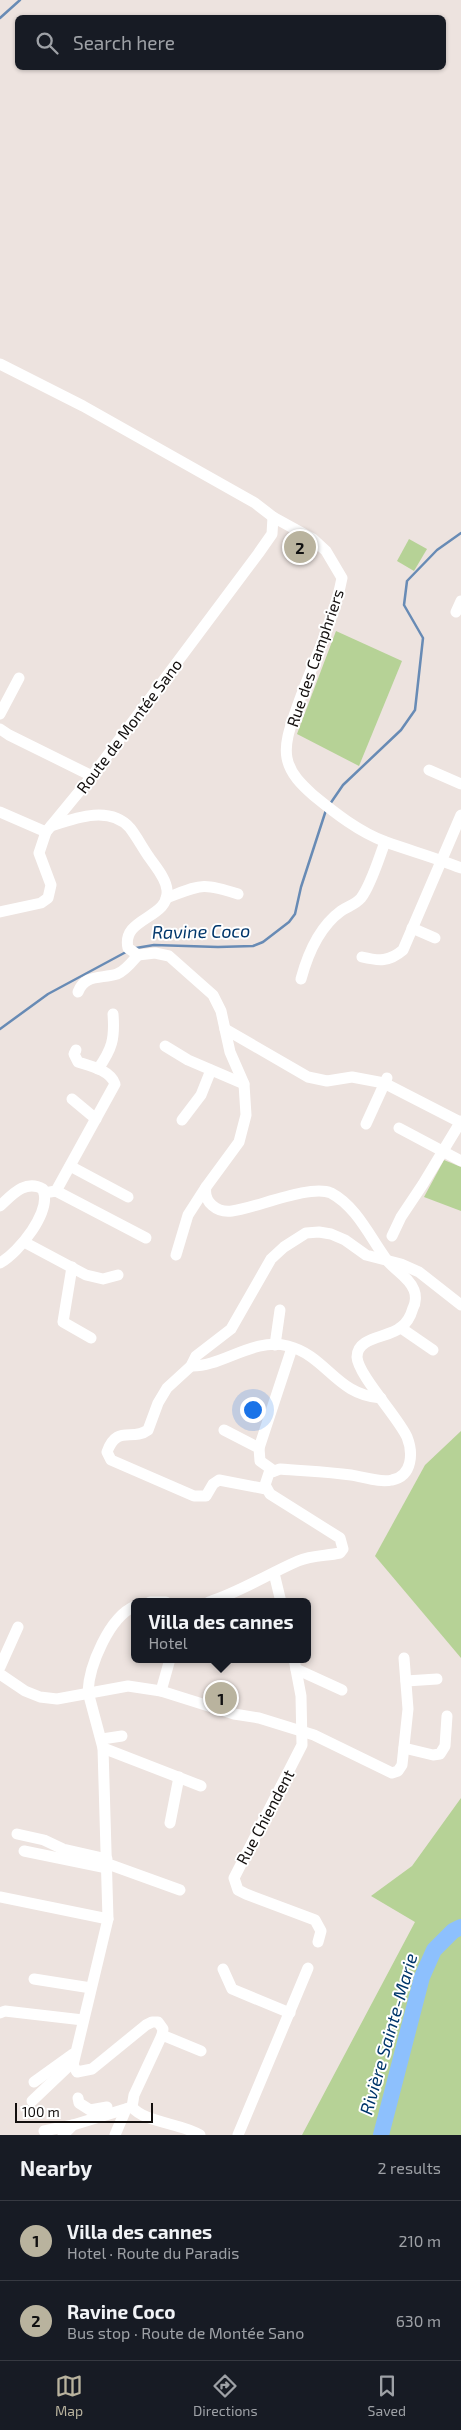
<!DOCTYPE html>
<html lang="en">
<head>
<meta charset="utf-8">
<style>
	:root { --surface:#171b24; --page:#20242c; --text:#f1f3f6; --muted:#9ea1a6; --line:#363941; --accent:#b9b39e }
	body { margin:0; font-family:"Exo 2",sans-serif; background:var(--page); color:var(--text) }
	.scale { position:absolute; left:15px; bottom:12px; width:138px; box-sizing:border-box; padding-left:5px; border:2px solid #130f0e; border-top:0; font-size:14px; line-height:18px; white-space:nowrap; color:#130f0e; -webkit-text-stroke:4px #fff; paint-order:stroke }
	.you { position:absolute; left:252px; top:1409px; width:18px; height:18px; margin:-12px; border:4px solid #fff; border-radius:50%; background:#1a73e8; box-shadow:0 0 0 8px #1a73e833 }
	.badge { display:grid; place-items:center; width:32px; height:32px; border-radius:50%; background:var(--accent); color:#111; font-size:16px; font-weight:700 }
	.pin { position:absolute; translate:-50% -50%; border:2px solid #fff; box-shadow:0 1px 5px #0006 }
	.popup { position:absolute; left:131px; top:1598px; width:180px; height:65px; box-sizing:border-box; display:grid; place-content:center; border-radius:8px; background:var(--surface); filter:drop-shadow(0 1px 4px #0005); font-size:16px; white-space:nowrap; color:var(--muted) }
	.popup b { font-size:19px; color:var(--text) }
	.popup::after { content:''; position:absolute; left:50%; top:100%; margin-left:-10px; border:10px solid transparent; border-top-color:var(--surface) }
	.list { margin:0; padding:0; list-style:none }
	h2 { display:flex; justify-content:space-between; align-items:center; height:65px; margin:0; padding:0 20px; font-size:21px }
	h2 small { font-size:16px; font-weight:400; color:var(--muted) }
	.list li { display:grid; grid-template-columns:32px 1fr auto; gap:15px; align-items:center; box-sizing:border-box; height:80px; padding:0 20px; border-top:1px solid var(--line) }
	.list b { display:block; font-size:19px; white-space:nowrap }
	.list p { margin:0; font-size:16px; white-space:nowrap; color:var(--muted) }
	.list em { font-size:16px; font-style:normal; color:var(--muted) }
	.icon { flex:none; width:28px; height:28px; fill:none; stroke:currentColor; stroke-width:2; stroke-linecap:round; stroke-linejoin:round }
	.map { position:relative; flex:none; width:461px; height:2135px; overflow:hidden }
	.search { position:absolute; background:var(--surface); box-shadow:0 1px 4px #0004; left:15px; right:15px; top:15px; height:55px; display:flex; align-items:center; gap:12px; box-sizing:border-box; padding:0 18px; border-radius:8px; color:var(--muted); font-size:19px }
	.sheet { height:225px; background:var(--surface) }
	nav { display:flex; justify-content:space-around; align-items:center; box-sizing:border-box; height:70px; border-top:1px solid var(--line); background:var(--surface); font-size:14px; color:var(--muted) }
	nav a { display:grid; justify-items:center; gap:2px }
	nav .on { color:var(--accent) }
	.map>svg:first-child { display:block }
</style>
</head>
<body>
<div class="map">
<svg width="461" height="2135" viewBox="0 0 461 2135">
	<rect width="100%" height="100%" fill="#ede3df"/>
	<g fill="#b6d296">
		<polygon points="409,539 427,549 414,571 397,561"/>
		<polygon points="336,631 402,661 359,766 297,734"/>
		<polygon points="444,1160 461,1167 461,1211 424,1197"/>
		<polygon points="461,1431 461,1658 375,1556 425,1465"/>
		<polygon points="461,1798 461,2135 302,2135 415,1922 371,1896 412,1866"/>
	</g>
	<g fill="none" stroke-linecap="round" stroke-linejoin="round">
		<g stroke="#688bb5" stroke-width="2.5">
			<polyline points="0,18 20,0"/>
			<polyline points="330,804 343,785 401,730 415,710 423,638 404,605 407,581 437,550 461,533"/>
			<polyline points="136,948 154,945 218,947 253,946 263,942 289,922 295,914 301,887 326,810"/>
			<polyline points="0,1029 48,994 126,952"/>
		</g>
		<polyline stroke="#8dc0fd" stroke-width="16" points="381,2135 422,1977 434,1950 453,1931 461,1927"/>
		<g stroke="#fff" stroke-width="11">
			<path d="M 0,364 L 83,406 L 255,503 L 273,517 L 313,539 L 326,551 L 342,578 C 333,624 311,666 296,710 C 291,725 284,743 287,758 C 290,774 302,785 313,795 C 335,813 359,832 386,842 C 411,851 437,858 461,868"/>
			<polyline points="456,612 461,601"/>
			<polyline points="0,714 19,678"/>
			<polyline points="0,729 9,735 92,776"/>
			<polyline points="429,770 461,784"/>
			<polyline points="0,812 46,832"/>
			<path d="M 51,826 C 75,818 110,805 130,828 C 137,837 142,847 149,857 C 155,866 166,878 167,890 C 170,919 121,917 128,948 L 138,955 L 155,953 L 169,956 L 213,995 L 221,1011 L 230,1052 L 244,1084 L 246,1115 L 239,1142 L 206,1187 C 203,1202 217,1213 232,1211 C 256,1208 310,1184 331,1193 C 356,1206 370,1237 386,1259 C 394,1270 409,1277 414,1290 C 416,1295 416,1303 413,1308 C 411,1315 407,1323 401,1327 C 390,1338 357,1336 357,1357 C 358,1375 398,1417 407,1437 C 413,1452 413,1476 392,1480 C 380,1483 364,1477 351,1475 C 327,1472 303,1471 280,1469 L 269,1473 L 265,1485 L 270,1494 L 340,1538 L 343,1549 L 340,1553 C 326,1556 312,1555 298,1561 C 268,1574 240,1592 209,1602"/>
			<path d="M 166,898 C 201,885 201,882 238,894"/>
			<polyline points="0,912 41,903 48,898 51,885 39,853 46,832 92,776 258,554 272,534 273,517"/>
			<polyline points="412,928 435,938"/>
			<path d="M 362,957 C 379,961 389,962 403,950 L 461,815"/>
			<path d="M 301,979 C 308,953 319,927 341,911 C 348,906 355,905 361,898 C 371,885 379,858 385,842"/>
			<path d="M 78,992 C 85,974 101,979 117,974 C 125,971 132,962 138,955"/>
			<polyline points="225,1029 308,1077 327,1081 352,1077 384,1083 460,1122"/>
			<polyline points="165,1046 188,1060 244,1084"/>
			<path d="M 98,1069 C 112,1049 115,1039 113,1014"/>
			<polyline points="72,1099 96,1119"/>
			<polyline points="182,1120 201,1095 211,1070"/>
			<polyline points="366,1124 387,1078"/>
			<polyline points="399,1128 461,1161"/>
			<polyline points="70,1166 128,1197"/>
			<polyline points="56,1191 146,1238"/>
			<path d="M 44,1193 L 56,1191 L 115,1084 C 110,1070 90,1066 78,1062 L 74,1054 L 76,1050"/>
			<path d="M 0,1206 C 12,1195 25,1179 43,1189 C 52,1212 19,1252 0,1263"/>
			<polyline points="392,1236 401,1217 423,1184 461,1121"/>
			<polyline points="24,1242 86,1275 103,1279 118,1275"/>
			<polyline points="176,1255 188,1215 206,1187"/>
			<polyline points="72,1267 63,1322 91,1338"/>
			<polyline points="401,1328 433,1350"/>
			<polyline points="275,1345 280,1310"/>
			<path d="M 191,1366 C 222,1367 253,1337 288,1346 C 327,1356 336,1395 381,1398"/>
			<polyline points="224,1430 259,1448 260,1461 274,1471"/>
			<polyline points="259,1448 292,1348"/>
			<path d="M 266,1489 L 219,1480 L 213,1484 L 206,1496 L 194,1496 L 111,1460 L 107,1452 C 117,1424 132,1442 148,1430 L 158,1403 L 167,1388 L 191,1366 L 196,1356 L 231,1329 L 271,1259 L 284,1247 L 306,1233 L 319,1232 L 331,1234 L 345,1240 L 366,1255 L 401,1264 L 419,1272 L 461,1305"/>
			<polyline points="274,1573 281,1602"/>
			<polyline points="150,1602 166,1602"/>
			<path d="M 135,1606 C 109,1617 89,1666 88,1692 L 103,1748 L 108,1919 L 73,2065 L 77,2072 L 92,2069 L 146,2025 L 152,2022 L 158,2022 L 163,2029 L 162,2035 L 134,2095 L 132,2107 C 145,2123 181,2123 200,2135"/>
			<polyline points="294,1659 301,1696 302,1745 234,1878 238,1890 246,1894 315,1920 321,1931 318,1942"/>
			<polyline points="0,1667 18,1627"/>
			<polyline points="296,1669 342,1690"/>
			<polyline points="0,1674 25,1691 40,1697 57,1699 128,1686 161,1691 234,1714 259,1718 314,1735 392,1773 398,1771 402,1765 408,1709 404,1658"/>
			<polyline points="406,1681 437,1679"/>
			<polyline points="161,1691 170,1659"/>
			<polyline points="102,1739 122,1736"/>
			<polyline points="103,1748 201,1786"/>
			<polyline points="404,1748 433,1755 440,1754 445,1746 447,1716"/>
			<polyline points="170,1823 179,1777"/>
			<polyline points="17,1834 44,1840 63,1849 107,1859"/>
			<polyline points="24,1851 107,1868"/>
			<polyline points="108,1864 180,1890"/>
			<polyline points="0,1897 108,1919"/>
			<polyline points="223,1969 232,1989 290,2013"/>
			<polyline points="34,1979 91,1988"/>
			<polyline points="0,2013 5,2011 83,2020"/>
			<polyline points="162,2035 201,2051"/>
			<polyline points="34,2082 73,2054"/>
			<polyline points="78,2098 79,2103 90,2110 107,2107"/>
			<polyline points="32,2101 73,2062"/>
			<polyline points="44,2131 73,2125"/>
			<polyline points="63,2135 73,2125 132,2107"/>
			<polyline points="115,2135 126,2109"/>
			<polyline points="238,2135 308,1968"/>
		</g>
	</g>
	<g text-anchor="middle" stroke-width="4" stroke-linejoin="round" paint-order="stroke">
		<g font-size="16" fill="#130f0e" stroke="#fff">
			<text transform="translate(315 658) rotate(-71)" y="6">Rue des Camphriers</text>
			<text transform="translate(129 726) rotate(-53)" y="6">Route de Montée Sano</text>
			<text transform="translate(265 1817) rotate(-62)" y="6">Rue Chiendent</text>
		</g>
		<g font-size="18" font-style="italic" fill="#00366b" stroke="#fff">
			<text transform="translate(201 932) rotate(-1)" y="6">Ravine Coco</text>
			<text transform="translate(389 2034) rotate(-74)" y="6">Rivière Sainte-Marie</text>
		</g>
	</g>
</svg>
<div class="scale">100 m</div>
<div class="you"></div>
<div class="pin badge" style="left:221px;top:1698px">1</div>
<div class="popup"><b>Villa des cannes</b>Hotel</div>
<div class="pin badge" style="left:300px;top:547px">2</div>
<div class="search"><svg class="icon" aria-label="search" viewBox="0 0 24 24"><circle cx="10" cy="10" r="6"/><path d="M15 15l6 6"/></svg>Search here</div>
</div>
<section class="sheet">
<h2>Nearby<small>2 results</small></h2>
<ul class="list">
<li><span class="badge">1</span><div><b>Villa des cannes</b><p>Hotel · Route du Paradis</p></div><em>210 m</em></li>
<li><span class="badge">2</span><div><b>Ravine Coco</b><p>Bus stop · Route de Montée Sano</p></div><em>630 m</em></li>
</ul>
</section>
<nav>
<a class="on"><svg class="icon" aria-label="map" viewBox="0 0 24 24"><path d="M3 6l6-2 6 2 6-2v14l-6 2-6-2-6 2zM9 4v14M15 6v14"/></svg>Map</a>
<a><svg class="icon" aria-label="directions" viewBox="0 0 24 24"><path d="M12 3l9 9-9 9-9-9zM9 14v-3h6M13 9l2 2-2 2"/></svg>Directions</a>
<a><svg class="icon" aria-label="saved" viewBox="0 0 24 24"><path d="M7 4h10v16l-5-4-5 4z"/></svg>Saved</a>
</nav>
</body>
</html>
